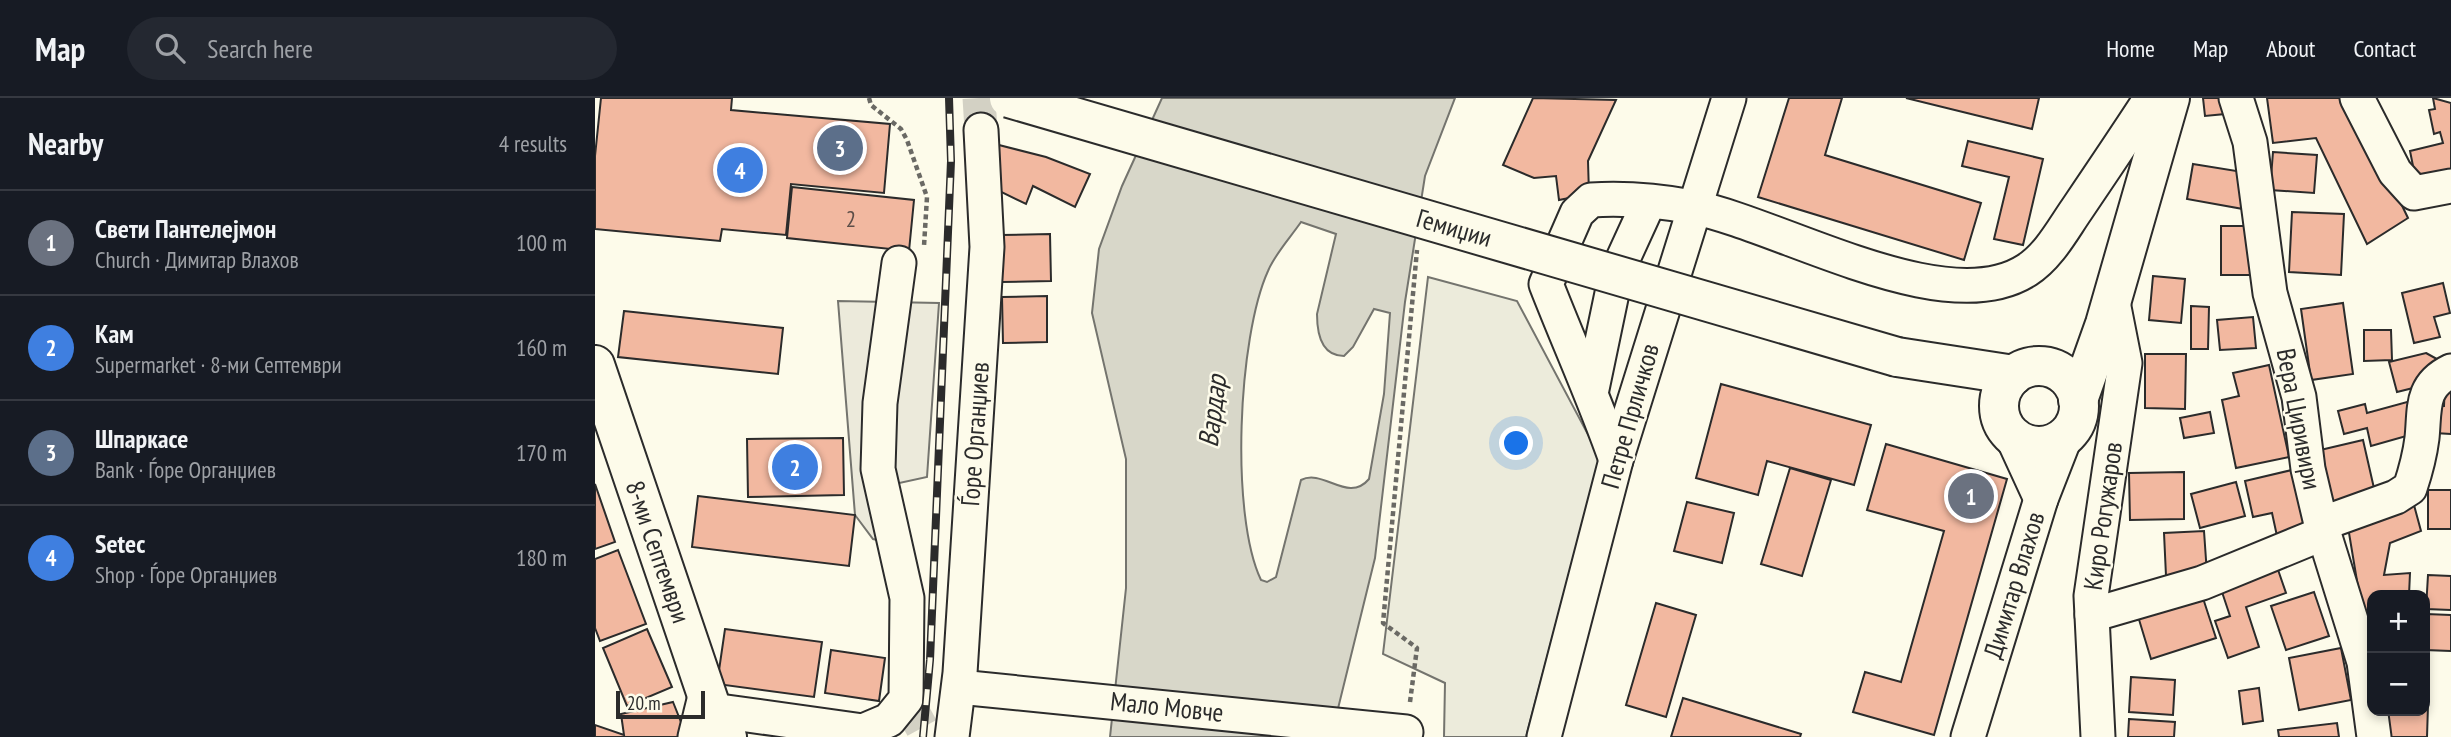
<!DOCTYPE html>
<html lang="en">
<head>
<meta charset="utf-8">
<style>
	:root { --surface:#171b24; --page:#242831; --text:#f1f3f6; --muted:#9ea1a6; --line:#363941; --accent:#8c9099 }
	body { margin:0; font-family:"PT Sans Narrow",sans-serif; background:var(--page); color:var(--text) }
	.controls { position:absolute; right:21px; bottom:21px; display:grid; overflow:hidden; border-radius:14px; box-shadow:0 4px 10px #0003 }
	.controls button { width:63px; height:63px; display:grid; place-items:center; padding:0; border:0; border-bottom:2px solid var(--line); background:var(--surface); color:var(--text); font:35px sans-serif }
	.scale { position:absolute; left:21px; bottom:18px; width:89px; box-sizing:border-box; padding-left:7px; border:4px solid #2b2b2b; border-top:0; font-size:19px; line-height:24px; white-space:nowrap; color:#2b2b2b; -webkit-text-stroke:5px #fdfbea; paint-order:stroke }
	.you { position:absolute; left:922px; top:346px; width:24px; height:24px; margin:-18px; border:5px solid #fff; border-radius:50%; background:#1a73e8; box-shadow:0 0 0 10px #1a73e833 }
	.badge { display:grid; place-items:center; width:46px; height:46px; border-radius:50%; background:var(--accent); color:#fff; font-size:23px; font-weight:700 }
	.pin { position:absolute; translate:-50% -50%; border:4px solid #fff; box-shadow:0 2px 7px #0006 }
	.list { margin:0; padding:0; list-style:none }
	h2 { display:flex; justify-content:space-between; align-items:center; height:91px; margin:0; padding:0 28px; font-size:30px }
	h2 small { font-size:23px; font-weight:400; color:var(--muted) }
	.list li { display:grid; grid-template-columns:46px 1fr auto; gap:21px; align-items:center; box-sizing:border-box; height:105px; padding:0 28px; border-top:2px solid var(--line) }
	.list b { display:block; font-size:26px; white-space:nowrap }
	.list p { margin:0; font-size:23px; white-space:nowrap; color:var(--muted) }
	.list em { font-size:23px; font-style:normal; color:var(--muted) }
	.icon { flex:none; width:38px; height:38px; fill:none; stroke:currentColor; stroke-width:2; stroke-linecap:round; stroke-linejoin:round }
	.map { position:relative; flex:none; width:1856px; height:639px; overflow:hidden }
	header { display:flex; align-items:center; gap:42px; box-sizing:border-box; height:98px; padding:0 35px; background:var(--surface); border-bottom:2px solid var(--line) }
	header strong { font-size:33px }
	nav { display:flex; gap:38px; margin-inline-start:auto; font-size:24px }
	.search { width:490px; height:63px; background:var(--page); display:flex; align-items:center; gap:18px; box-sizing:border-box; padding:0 24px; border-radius:38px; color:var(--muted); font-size:26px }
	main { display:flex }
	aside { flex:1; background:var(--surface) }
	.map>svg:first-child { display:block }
</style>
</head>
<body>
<header>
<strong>Map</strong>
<div class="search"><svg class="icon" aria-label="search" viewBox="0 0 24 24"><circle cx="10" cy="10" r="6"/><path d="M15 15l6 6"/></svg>Search here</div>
<nav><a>Home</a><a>Map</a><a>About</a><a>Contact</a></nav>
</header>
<main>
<aside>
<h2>Nearby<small>4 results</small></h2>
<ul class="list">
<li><span class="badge" style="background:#6b7280">1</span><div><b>Свети Пантелејмон</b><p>Church · Димитар Влахов</p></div><em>100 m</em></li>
<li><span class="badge" style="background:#3f7fe0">2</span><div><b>Кам</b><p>Supermarket · 8-ми Септември</p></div><em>160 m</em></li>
<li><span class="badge" style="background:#5c6f8a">3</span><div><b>Шпаркасе</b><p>Bank · Ѓоре Органџиев</p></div><em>170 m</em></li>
<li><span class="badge" style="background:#3f7fe0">4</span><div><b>Setec</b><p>Shop · Ѓоре Органџиев</p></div><em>180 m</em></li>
</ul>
</aside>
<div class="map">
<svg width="1856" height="639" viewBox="0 0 1856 639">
	<rect width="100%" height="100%" fill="#fdfbea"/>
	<polygon fill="#ecebdb" stroke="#74746e" stroke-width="2" points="833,179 922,203 1005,359 931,639 849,639 850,585 788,556"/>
	<polygon fill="#eceadb" stroke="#74746e" stroke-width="2" points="243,203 344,205 332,379 295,387 304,447 278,441 260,417"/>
	<path fill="#d8d7c9" stroke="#74746e" stroke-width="2" fill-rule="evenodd" d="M 567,0 L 860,0 L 830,78 L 810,204 L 780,460 L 736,639 L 515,639 L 531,490 L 531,361 L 497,215 L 504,151 L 527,88 ZM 706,124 L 741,136 L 722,216 C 722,235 726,258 749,258 L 758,249 L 779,211 L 795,215 L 789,296 L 774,381 C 753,406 728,370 706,382 L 681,479 L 672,484 L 666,482 C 635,417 643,239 673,173 C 680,156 695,140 706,124 Z"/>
	<g fill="#f2b8a0" stroke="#2b2b2b" stroke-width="2">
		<polygon points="6,0 137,0 136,12 295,26 289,95 196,86 191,137 127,131 125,143 0,131 0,58"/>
		<polygon points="938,0 1021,2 993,63 994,96 964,102 961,78 939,80 908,67"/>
		<polygon points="1194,0 1247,0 1230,57 1386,105 1369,162 1163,99"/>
		<polygon points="1311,0 1444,0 1437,31"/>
		<polygon points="1608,0 1629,0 1630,16 1610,18"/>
		<polygon points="1672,0 1755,0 1813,120 1772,146 1721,40 1678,45"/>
		<polygon points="1838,0 1856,5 1856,85 1823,93 1815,53 1848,45 1845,34 1839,36 1834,12 1840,11"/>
		<polygon points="1373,43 1448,61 1428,147 1399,141 1414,79 1367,68"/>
		<polygon points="400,46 451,59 495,76 480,109 438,88 431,106 394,88"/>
		<polygon points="1678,54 1722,57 1719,95 1675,92"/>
		<polygon points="1598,66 1654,75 1648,111 1592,101"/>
		<polygon points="197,89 319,102 314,153 192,140"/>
		<polygon points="1697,114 1749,116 1746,177 1694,174"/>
		<rect x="1626" y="128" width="30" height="49"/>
		<polygon points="455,136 456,183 407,184 406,137"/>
		<polygon points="1558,178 1590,181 1586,225 1554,222"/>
		<polygon points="1848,185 1855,215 1839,219 1845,239 1819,245 1807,195"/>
		<polygon points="452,198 452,244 408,245 407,199"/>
		<polygon points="1748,205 1758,276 1716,282 1706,211"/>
		<polygon points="1596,208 1614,209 1613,251 1596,251"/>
		<polygon points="29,213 188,230 183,276 23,259"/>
		<polygon points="1658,219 1661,250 1625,252 1622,222"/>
		<polygon points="1769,232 1796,232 1797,262 1769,263"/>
		<polygon points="1831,255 1851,266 1830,287 1802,294 1794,264"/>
		<polygon points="1550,256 1591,256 1590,311 1550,310"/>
		<polygon points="1674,267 1694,359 1641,370 1627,302 1644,298 1638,275"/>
		<polygon points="1850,284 1856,285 1856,336 1840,335 1841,308 1849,308"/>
		<polygon points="1126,286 1276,327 1259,387 1172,363 1163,397 1101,380"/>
		<polygon points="1823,301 1822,335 1776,348 1772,330 1749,336 1743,313 1770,306 1772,315"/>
		<polygon points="1615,314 1619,335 1589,340 1585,320"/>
		<polygon points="248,340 249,397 153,399 152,341"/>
		<polygon points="1768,342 1781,399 1735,410 1721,353"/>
		<polygon points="1291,346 1412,381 1339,637 1258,614 1270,574 1306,584 1349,433 1272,412"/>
		<polygon points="1195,370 1236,382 1207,478 1166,466"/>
		<polygon points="1701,371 1715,430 1682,438 1677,415 1658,419 1650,383"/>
		<polygon points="1589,374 1589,421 1535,422 1534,375"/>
		<polygon points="1641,384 1650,418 1605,430 1596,396"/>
		<polygon points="0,386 20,444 0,451"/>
		<rect x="1833" y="392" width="23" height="39"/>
		<polygon points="1816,396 1826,433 1795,445 1789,477 1815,475 1814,497 1777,497 1777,512 1767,513 1752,423"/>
		<polygon points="103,398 260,417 254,468 97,449"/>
		<polygon points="1092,404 1139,415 1127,465 1079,453"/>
		<polygon points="1609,433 1612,476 1571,478 1569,435"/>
		<polygon points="23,452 51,526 5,543 0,530 0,461"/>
		<polygon points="1681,466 1691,495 1651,509 1664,549 1633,560 1620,523 1635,518 1624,485"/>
		<polygon points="1833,477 1856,478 1856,512 1831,511"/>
		<polygon points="1606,494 1621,540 1556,561 1542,515"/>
		<polygon points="1719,494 1734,538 1691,552 1676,508"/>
		<polygon points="1061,505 1101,517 1071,619 1031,607"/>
		<polygon points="1831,516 1856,517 1856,553 1830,552"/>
		<polygon points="52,531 77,589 32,608 8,550"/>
		<polygon points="130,531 227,544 219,599 122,586"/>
		<polygon points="1746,550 1756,602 1704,612 1694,560"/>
		<polygon points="236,552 290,560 284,603 230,595"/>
		<polygon points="1536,579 1580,582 1578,617 1534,614"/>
		<polygon points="1664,590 1668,623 1648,626 1644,593"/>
		<polygon points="1088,600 1206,636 1205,639 1076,639"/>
		<polygon points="78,604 92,639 0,639 0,627 29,637 26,616"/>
		<polygon points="1830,607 1833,607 1832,639 1787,639 1787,613 1830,613"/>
		<polygon points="1534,621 1580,624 1579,639 1533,639"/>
		<polygon points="1742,625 1744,639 1684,639 1683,632"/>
	</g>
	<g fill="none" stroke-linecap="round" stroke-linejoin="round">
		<g stroke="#d3d1c4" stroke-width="33" stroke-dasharray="33 17" stroke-linecap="butt">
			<polyline points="384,0 386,32"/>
			<polyline points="311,601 332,639"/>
		</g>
		<g stroke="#2b2b2b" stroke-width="37">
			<g id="minor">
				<polyline points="1641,0 1655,44 1675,195 1704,299 1713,371 1726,426 1769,564 1779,639"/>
				<polyline points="1762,0 1800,74 1819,95 1856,88"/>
				<polyline points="997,291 1021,176 1054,104"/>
				<polyline points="1417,338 1446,401"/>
				<path d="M 1021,362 C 1000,302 974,245 951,186 L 982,115 L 996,102 C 1028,100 1065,103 1097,109 C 1185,126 1351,225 1432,172 C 1454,158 1468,131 1482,111 C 1507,74 1532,37 1556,0"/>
				<path d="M 1726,426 L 1801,399 L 1815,390 C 1820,375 1825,356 1827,340 C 1830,311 1825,288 1856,273"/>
				<polyline points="1497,517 1607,485 1729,435"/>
				<polyline points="364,589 811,634"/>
				<polyline points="117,612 268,633 294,622 311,601 312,500 283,371 285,305 304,165"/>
				<polyline points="100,639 111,594"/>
				<polyline points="357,639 365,575 392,149 386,32"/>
				<polyline points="949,639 1021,362 1134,0"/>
				<polyline points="1373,639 1446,401 1471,337"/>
				<polyline points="1503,639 1496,498 1530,265 1517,199"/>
			</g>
		</g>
		<g stroke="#2b2b2b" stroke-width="42">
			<g id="major">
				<polyline points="1302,259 1419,277"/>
				<polyline points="0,267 117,612 132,639"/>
				<circle cx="1444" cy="308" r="40"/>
				<polyline points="1483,302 1510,226 1575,0"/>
			</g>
		</g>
		<g stroke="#6a6964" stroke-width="4.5" stroke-dasharray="5 3.5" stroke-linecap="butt">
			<polyline points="274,0 276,7 306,31 312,42 332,99 329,148"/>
			<polyline points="815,604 822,550 788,525 822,152"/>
		</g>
		<use href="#minor" stroke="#fdfbea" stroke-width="33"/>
		<use href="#major" stroke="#fdfbea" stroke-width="38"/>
		<g stroke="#2b2b2b" stroke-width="8">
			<polyline id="rail" points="328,639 335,562 356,63 354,0"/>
		</g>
		<use href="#rail" stroke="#fdfbea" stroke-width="5" stroke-dasharray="16" stroke-linecap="butt"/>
		<g stroke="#2b2b2b" stroke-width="42" stroke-linecap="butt">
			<polyline id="major-bridge" points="414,0 1302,259"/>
		</g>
		<use href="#major-bridge" stroke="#fdfbea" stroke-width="38"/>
	</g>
	<g text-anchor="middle" stroke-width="5" stroke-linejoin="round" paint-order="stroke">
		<g font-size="23" fill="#5d4e48">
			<text x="256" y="129">2</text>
		</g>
		<g font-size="26" fill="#2b2b2b" stroke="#fdfbea">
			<text transform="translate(859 130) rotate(16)" y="9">Гемиџии</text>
			<text transform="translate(1035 318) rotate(-74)" y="9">Петре Прличков</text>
			<text transform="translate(1704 321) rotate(79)" y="9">Вера Циривири</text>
			<text transform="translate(380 336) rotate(-86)" y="9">Ѓоре Органџиев</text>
			<text transform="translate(1508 418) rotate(-82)" y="9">Киро Рогужаров</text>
			<text transform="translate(63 454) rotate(71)" y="9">8-ми Септември</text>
			<text transform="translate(1419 487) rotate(-73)" y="9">Димитар Влахов</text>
			<text transform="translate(572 609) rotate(6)" y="9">Мало Мовче</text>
		</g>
		<g font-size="28" font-style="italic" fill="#2b2b2b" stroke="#fdfbea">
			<text transform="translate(617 313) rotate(-83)" y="10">Вардар</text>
		</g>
	</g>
</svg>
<div class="controls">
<button>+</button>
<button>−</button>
</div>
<div class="scale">20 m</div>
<div class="you"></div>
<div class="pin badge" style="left:1376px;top:398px;background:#6b7280">1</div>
<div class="pin badge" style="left:200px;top:369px;background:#3f7fe0">2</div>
<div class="pin badge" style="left:245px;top:50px;background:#5c6f8a">3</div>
<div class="pin badge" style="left:145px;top:72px;background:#3f7fe0">4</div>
</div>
</main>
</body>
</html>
